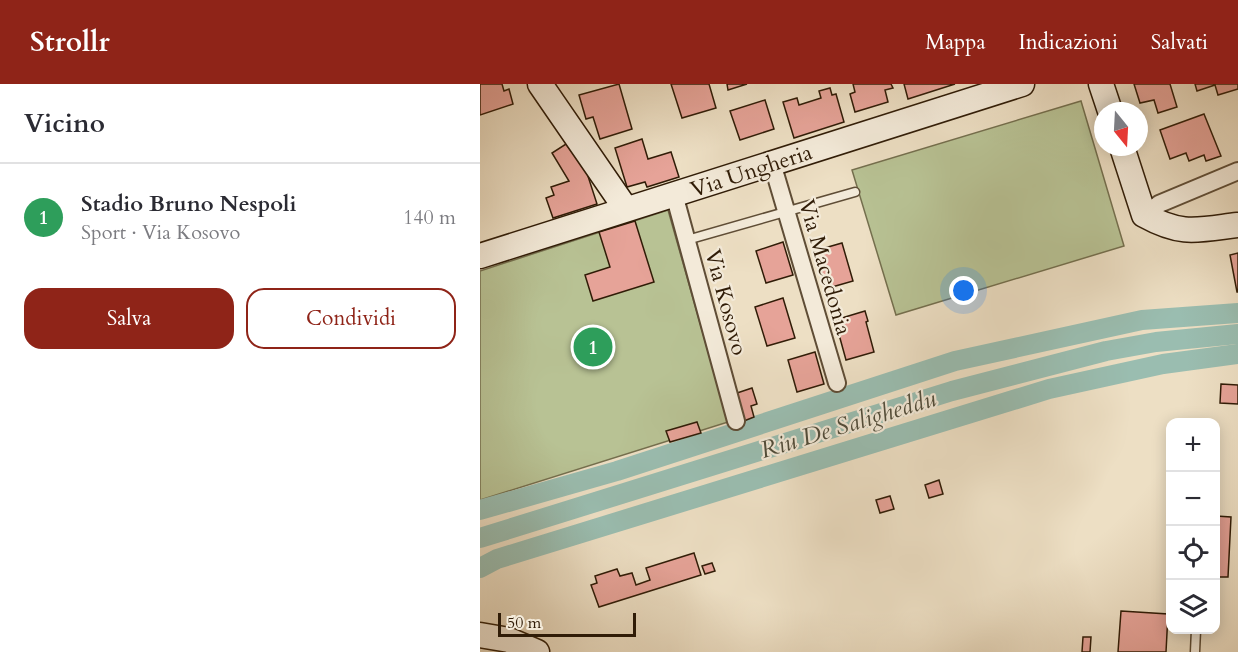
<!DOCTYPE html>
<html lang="it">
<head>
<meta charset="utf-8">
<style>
	:root { --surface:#fff; --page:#f7f7f7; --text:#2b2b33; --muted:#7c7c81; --line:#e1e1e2; --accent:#8f2418 }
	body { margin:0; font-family:Cardo,serif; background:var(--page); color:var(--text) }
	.controls { position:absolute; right:18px; bottom:18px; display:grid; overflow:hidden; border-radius:12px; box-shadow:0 3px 15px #0003 }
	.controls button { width:54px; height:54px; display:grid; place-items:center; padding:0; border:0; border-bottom:2px solid var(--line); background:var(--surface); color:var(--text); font:30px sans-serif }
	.compass { position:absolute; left:614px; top:18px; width:54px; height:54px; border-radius:50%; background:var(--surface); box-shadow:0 3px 15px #0003; rotate:162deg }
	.scale { position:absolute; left:18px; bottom:15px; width:138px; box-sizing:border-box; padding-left:6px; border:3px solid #301c07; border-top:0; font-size:16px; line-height:21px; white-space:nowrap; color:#301c07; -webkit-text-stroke:4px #f3ead9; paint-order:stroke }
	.you { position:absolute; left:484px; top:207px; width:21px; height:21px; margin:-15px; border:4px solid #fff; border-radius:50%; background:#1a73e8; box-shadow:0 0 0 9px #1a73e833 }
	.badge { display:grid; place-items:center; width:39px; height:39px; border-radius:50%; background:var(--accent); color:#fff; font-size:20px; font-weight:700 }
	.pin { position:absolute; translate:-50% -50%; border:3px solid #fff; box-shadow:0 2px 6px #0006 }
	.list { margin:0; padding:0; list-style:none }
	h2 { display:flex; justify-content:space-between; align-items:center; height:78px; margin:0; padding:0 24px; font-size:26px }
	h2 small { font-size:20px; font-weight:400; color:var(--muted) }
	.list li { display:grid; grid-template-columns:39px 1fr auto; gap:18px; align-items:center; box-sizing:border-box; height:108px; padding:0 24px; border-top:2px solid var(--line) }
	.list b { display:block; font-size:22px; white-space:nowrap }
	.list p { margin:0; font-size:20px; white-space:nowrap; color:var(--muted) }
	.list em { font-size:20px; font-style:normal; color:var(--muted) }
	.actions { display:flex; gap:12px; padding:18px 24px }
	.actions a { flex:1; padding:14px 0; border:2px solid var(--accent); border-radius:18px; text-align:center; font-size:21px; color:var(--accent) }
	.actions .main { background:var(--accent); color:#fff }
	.icon { flex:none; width:33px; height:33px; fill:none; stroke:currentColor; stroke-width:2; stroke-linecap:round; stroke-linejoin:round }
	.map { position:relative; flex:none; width:758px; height:568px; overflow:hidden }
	header { display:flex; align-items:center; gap:36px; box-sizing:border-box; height:84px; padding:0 30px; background:var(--accent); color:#fff }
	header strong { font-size:28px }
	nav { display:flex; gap:33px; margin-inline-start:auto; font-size:21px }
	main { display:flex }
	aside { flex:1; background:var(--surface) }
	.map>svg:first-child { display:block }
</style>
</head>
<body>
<header>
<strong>Strollr</strong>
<nav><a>Mappa</a><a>Indicazioni</a><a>Salvati</a></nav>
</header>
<main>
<aside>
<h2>Vicino<small></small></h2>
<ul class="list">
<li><span class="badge" style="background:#2e9e5b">1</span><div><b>Stadio Bruno Nespoli</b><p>Sport · Via Kosovo</p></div><em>140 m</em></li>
</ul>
<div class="actions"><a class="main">Salva</a><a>Condividi</a></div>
</aside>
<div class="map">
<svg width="758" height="568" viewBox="0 0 758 568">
	<rect width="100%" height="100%" fill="#eddfc4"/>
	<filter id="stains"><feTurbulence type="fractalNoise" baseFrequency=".00333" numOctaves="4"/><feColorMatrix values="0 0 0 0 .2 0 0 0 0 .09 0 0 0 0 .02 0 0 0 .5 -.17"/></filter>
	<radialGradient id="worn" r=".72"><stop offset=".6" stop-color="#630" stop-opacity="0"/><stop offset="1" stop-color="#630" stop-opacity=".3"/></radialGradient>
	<g fill="#b8c294" stroke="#746f4e" stroke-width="1.5">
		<polygon points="601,17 644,162 416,231 372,86"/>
		<polygon points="188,126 248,338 0,416 0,187"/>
	</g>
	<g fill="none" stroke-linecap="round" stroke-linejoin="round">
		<g stroke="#9abdb0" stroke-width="20">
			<polyline points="0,426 137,387 475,277 662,236 758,229"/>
			<polyline points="0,454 472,307 626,267 676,258 758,250"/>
			<polyline points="0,484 17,475 569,305 683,280 758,270"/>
		</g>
	</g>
	<g fill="#e6a398" stroke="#301c07" stroke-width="1.5">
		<polygon points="0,0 22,0 24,7 29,5 33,20 0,31"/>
		<polygon points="139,0 152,45 120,55 113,33 106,35 99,11"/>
		<polygon points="191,0 229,0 236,24 202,34"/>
		<polygon points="247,0 267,0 248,6"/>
		<polygon points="373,0 411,0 413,4 405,6 408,18 375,28 370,10 375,8"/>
		<polygon points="424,0 475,0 428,15"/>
		<polygon points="654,0 690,0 697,23 678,29 674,16 660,19"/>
		<polygon points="715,0 758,0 758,5 738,11 735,1 717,7"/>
		<polygon points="350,4 352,11 356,10 364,38 314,54 303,18 317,14 319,21 341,14 339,7"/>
		<polygon points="285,16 294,45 260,56 250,27"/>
		<polygon points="724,30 741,72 726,77 724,71 709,77 706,69 690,75 680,46"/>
		<polygon points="162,55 168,75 191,68 199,93 167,103 165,98 147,103 135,64"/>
		<polygon points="86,60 106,86 117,120 73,134 66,114 74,111 71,103 89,97 72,69"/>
		<polygon points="155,137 174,198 113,217 105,191 130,183 119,148"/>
		<polygon points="303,158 313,191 286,199 276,167"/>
		<polygon points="362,159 373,197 345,205 334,167"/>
		<polygon points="758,169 758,208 757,208 750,171"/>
		<polygon points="303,214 315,254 287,262 275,223"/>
		<polygon points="385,227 388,237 386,238 394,268 366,276 355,236"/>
		<polygon points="335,268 344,300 317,308 308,276"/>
		<polygon points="741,300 758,301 758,320 740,319"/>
		<polygon points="272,304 277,320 271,322 274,333 264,337 257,309"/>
		<polygon points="217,338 221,349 190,358 186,347"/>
		<polygon points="459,396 463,410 449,414 445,401"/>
		<polygon points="410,412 414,425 400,429 396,416"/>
		<polygon points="736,432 751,433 748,493 736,493"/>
		<polygon points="214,469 221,491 119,523 111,501 117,499 115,492 137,485 140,492 152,489 156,501 170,496 166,484"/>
		<polygon points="232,479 235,487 225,490 222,482"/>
		<polygon points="641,527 688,530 686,568 638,568"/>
		<polygon points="603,553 611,553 610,568 602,568"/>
	</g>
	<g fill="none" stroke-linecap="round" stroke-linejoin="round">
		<g stroke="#5f4d36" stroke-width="11">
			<g id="lane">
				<polyline points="207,156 375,108"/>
				<polyline points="715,568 716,546"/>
			</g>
		</g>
		<g stroke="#5f4d36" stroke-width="20">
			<g id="street">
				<polyline points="292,79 357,299"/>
				<polyline points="194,110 256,337"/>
				<polyline points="664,131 679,120 758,87"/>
			</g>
		</g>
		<g stroke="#301c07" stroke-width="27">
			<g id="secondary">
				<polyline points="60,0 146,125"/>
				<polyline points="621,0 630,27"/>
				<path d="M 642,63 L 664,131 C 702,152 717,146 758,141"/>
				<polyline points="0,172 542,0"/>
				<polyline points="0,551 29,556 57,568"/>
			</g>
		</g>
		<use href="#lane" stroke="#f3ead9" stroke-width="8"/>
		<use href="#street" stroke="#f3ead9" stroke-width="16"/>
		<use href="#secondary" stroke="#f3ead9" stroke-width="24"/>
	</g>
	<g text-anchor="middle" stroke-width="4.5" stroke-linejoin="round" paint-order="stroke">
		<g font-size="22" fill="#301c07" stroke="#f3ead9">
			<text transform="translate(271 86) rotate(-18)" y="8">Via Ungheria</text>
			<text transform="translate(346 183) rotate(74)" y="8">Via Macedonia</text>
			<text transform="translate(247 218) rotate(75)" y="8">Via Kosovo</text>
		</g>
		<g font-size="24" font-style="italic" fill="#504c3a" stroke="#f3ead9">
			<text transform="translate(368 340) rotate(-17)" y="8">Riu De Saligheddu</text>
		</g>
	</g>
	<rect width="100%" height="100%" filter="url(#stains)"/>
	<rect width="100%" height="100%" fill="url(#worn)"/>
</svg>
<div class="controls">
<button>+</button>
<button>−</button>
<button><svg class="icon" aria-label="locate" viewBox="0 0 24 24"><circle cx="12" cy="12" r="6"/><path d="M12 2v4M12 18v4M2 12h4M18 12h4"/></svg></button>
<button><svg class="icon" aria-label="layers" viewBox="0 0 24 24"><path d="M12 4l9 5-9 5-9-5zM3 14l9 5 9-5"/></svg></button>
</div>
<svg class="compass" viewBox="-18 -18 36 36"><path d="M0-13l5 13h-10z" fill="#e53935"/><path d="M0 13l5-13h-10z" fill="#7c7c81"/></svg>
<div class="scale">50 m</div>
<div class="you"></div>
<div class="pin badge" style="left:113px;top:263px;background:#2e9e5b">1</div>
</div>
</main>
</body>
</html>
